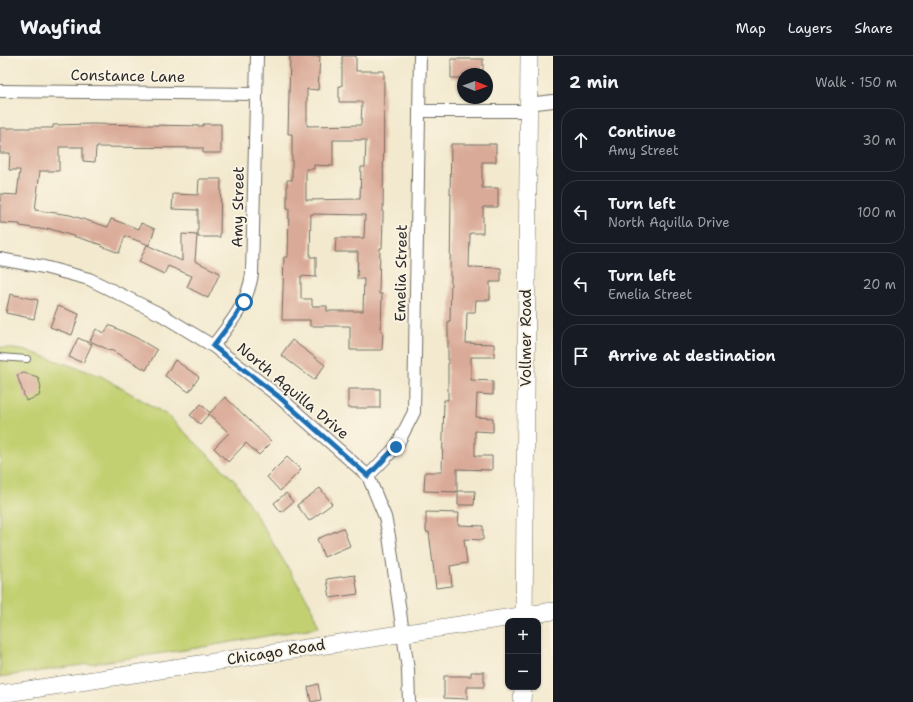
<!DOCTYPE html>
<html lang="en">
<head>
<meta charset="utf-8">
<style>
	:root { --surface:#171b24; --page:#20242c; --text:#f1f3f6; --muted:#9ea1a6; --line:#363941 }
	body { margin:0; font-family:"Shantell Sans",sans-serif; background:var(--page); color:var(--text) }
	.controls { position:absolute; right:12px; bottom:12px; display:grid; overflow:hidden; border-radius:8px; box-shadow:0 1px 3px #0004 }
	.controls button { width:36px; height:36px; display:grid; place-items:center; padding:0; border:0; border-bottom:1px solid var(--line); background:var(--surface); color:var(--text); font:20px sans-serif }
	.compass { position:absolute; left:457px; top:12px; width:36px; height:36px; border-radius:50%; background:var(--surface); box-shadow:0 1px 3px #0004; rotate:91deg }
	.stop { position:absolute; width:12px; height:12px; margin:-9px; border:3px solid #1f6fb2; border-radius:50%; background:#fff }
	.stop.end { background:#1f6fb2; border-color:#fff; box-shadow:0 1px 4px #0008 }
	.list { margin:0; padding:0; list-style:none }
	h2 { display:flex; justify-content:space-between; align-items:center; height:52px; margin:0; padding:0 16px; font-size:17px }
	h2 small { font-size:13px; font-weight:400; color:var(--muted) }
	.list li { display:grid; grid-template-columns:26px 1fr auto; gap:12px; align-items:center; box-sizing:border-box; height:64px; margin:0 8px 8px; padding:0 8px; border:1px solid var(--line); border-radius:16px }
	.list b { display:block; font-size:15px; white-space:nowrap }
	.list p { margin:0; font-size:13px; white-space:nowrap; color:var(--muted) }
	.list em { font-size:13px; font-style:normal; color:var(--muted) }
	.icon { flex:none; width:22px; height:22px; fill:none; stroke:currentColor; stroke-width:2; stroke-linecap:round; stroke-linejoin:round }
	.map { position:relative; flex:none; width:553px; height:646px; overflow:hidden }
	header { display:flex; align-items:center; gap:24px; box-sizing:border-box; height:56px; padding:0 20px; background:var(--surface); border-bottom:1px solid var(--line) }
	header strong { font-size:19px }
	nav { display:flex; gap:22px; margin-inline-start:auto; font-size:14px }
	main { display:flex }
	aside { flex:1; background:var(--surface) }
	.map>svg:first-child { display:block }
</style>
</head>
<body>
<header>
<strong>Wayfind</strong>
<nav><a>Map</a><a>Layers</a><a>Share</a></nav>
</header>
<main>
<div class="map">
<svg width="553" height="646" viewBox="0 0 553 646">
	<rect width="100%" height="100%" fill="#fcf5e5"/>
	<filter id="ink" filterUnits="userSpaceOnUse"><feTurbulence type="fractalNoise" baseFrequency=".025" numOctaves="2"/><feDisplacementMap in="SourceGraphic" scale="8" xChannelSelector="R" yChannelSelector="G"/><feConvolveMatrix kernelMatrix="1 2 1 2 8 2 1 2 1" color-interpolation-filters="sRGB"/></filter>
	<filter id="wash" filterUnits="userSpaceOnUse"><feTurbulence type="fractalNoise" baseFrequency=".012" numOctaves="4" result="noise"/><feDisplacementMap in="SourceGraphic" scale="16" xChannelSelector="R" yChannelSelector="G"/><feGaussianBlur stdDeviation="0.9" result="paint"/><feColorMatrix in="noise" values="0 0 0 0 0 0 0 0 0 0 0 0 0 0 0 0 0 1.4 0 .05"/><feComposite in="paint" operator="in"/></filter>
	<g filter="url(#wash)">
		<rect width="100%" height="100%" fill="#f2e9ce"/>
		<polygon fill="#c2d071" stroke="#767e4e" points="0,291 28,295 101,320 167,359 235,425 310,548 319,571 191,593 0,621"/>
		<g id="blocks">
			<g fill="#daaa98" fill-rule="evenodd">
				<path d="M 290,0 L 320,0 L 318,34 L 307,33 L 307,70 L 361,69 L 362,46 L 339,46 L 339,30 L 342,30 L 342,0 L 356,0 L 356,15 L 384,15 L 383,163 L 382,192 L 380,192 L 379,238 L 382,238 L 381,275 L 383,275 L 382,294 L 350,294 L 350,270 L 310,270 L 310,264 L 282,264 L 284,201 L 288,201 L 289,152 L 287,152 L 287,124 L 292,124 L 292,78 L 288,78 ZM 333,84 L 366,84 L 365,111 L 361,111 L 360,143 L 306,144 L 306,113 L 314,113 L 314,109 L 333,110 ZM 311,158 L 365,159 L 364,182 L 336,182 L 335,196 L 358,196 L 357,223 L 364,223 L 363,255 L 327,255 L 327,250 L 312,250 L 312,243 L 301,243 L 301,220 L 316,221 L 316,201 L 310,201 Z"/>
				<polygon points="451,3 483,3 483,18 463,18 463,22 451,22"/>
				<polygon points="92,68 203,70 203,68 221,68 221,97 203,97 203,92 96,91 95,106 83,105 83,91 59,91 59,115 40,115 35,154 70,159 108,171 111,163 139,173 141,167 155,173 149,189 125,180 119,197 101,190 102,189 47,172 47,174 20,170 20,168 0,167 0,138 17,139 20,114 9,114 10,97 0,97 0,72 53,72 53,69"/>
				<polygon points="451,88 496,88 496,106 482,106 482,132 498,132 498,151 483,151 483,177 470,177 469,211 501,212 501,226 490,226 490,244 476,244 475,256 467,256 466,287 494,288 494,301 471,301 471,324 493,325 493,339 477,338 476,361 493,362 493,376 475,375 475,400 492,400 492,414 457,413 457,436 424,435 425,416 442,416 444,344 448,344 448,265 450,265 451,220 450,220 451,138 450,138"/>
				<polygon points="199,123 221,123 220,181 198,181 198,154 172,153 173,138 198,139"/>
				<polygon points="182,178 197,179 195,205 220,217 208,242 187,231 192,220 168,210 164,218 139,206 147,189 182,205"/>
				<polygon points="10,238 38,244 34,263 6,257"/>
				<polygon points="58,250 79,258 72,279 50,271"/>
				<polygon points="109,269 137,282 157,294 146,314 111,294 111,295 90,285 96,273 105,277"/>
				<polygon points="78,282 92,288 83,307 69,301"/>
				<polygon points="292,284 325,309 314,324 281,299"/>
				<polygon points="175,304 199,321 189,336 165,320"/>
				<polygon points="24,317 38,321 41,331 39,340 26,345 17,319"/>
				<rect x="348" y="333" width="32" height="19"/>
				<polygon points="225,341 272,386 259,399 246,387 228,406 214,392 229,377 209,358 200,368 190,359 201,348 210,357"/>
				<polygon points="287,401 301,414 280,435 267,421"/>
				<polygon points="320,432 332,448 309,465 297,449"/>
				<polygon points="458,435 475,435 474,449 458,449"/>
				<polygon points="286,437 293,446 281,456 274,447"/>
				<polygon points="426,456 459,457 458,469 483,470 483,484 464,483 467,507 450,510 452,530 436,532 429,476 426,476"/>
				<polygon points="343,472 350,490 324,501 317,483"/>
				<polygon points="355,519 358,538 330,542 327,523"/>
				<polygon points="471,616 484,616 484,631 467,631 467,643 444,642 444,620 471,620"/>
				<polygon points="318,628 321,644 311,646 308,631"/>
			</g>
		</g>
	</g>
	<g filter="url(#ink)">
		<use href="#blocks" fill-opacity="0" stroke="#716e64" stroke-width="1"/>
		<g fill="none" stroke-linecap="round" stroke-linejoin="round">
			<g stroke="#716e64" stroke-width="8">
				<polyline id="lane" points="0,301 27,303"/>
			</g>
			<g stroke="#716e64" stroke-width="14">
				<g id="street">
					<polyline points="0,35 256,38"/>
					<polyline points="528,48 553,45"/>
					<polyline points="419,55 528,55"/>
					<polyline points="0,203 44,211 89,223 162,259 213,290 278,340 368,420 385,461 389,480 403,577 408,614 409,646"/>
					<path d="M 213,290 C 230,268 248,247 252,218 L 257,0"/>
					<polyline points="368,420 396,391 414,356 420,0"/>
				</g>
			</g>
			<g stroke="#716e64" stroke-width="18">
				<g id="secondary">
					<polyline points="524,565 529,0"/>
					<polyline points="0,638 553,555"/>
					<polyline points="522,646 523,631"/>
				</g>
			</g>
			<use href="#lane" stroke="#fff" stroke-width="6"/>
			<use href="#street" stroke="#fff" stroke-width="12"/>
			<use href="#secondary" stroke="#fff" stroke-width="17"/>
		</g>
	</g>
	<g fill="none" stroke-linecap="round" stroke-linejoin="round" filter="url(#ink)">
		<polyline stroke="#1f6fb2" stroke-width="5" points="244,246 236,260 213,290 278,340 368,420 396,391"/>
	</g>
	<g text-anchor="middle" stroke-width="3.5" stroke-linejoin="round" paint-order="stroke">
		<g font-size="15" fill="#2b2b2b" stroke="#fcf5e5">
			<text transform="translate(128 20) rotate(1)" y="5">Constance Lane</text>
			<text transform="translate(238 151) rotate(-89)" y="5">Amy Street</text>
			<text transform="translate(401 217) rotate(-89)" y="5">Emelia Street</text>
			<text transform="translate(526 282) rotate(-90)" y="5">Vollmer Road</text>
			<text transform="translate(293 335) rotate(40)" y="5">North Aquilla Drive</text>
			<text transform="translate(276 596) rotate(-9)" y="5">Chicago Road</text>
		</g>
	</g>
</svg>
<div class="controls">
<button>+</button>
<button>−</button>
</div>
<svg class="compass" viewBox="-18 -18 36 36"><path d="M0-13l5 13h-10z" fill="#e53935"/><path d="M0 13l5-13h-10z" fill="#9ea1a6"/></svg>
<div class="stop" style="left:244px;top:246px"></div>
<div class="stop end" style="left:396px;top:391px"></div>
</div>
<aside>
<h2>2 min<small>Walk · 150 m</small></h2>
<ul class="list">
<li><svg class="icon" aria-label="ahead" viewBox="0 0 24 24"><path d="M12 20V5M6 11l6-6 6 6"/></svg><div><b>Continue</b><p>Amy Street</p></div><em>30 m</em></li>
<li><svg class="icon" aria-label="left" viewBox="0 0 24 24"><path d="M17 20v-9H6M10 6l-5 5 5 5"/></svg><div><b>Turn left</b><p>North Aquilla Drive</p></div><em>100 m</em></li>
<li><svg class="icon" aria-label="left" viewBox="0 0 24 24"><path d="M17 20v-9H6M10 6l-5 5 5 5"/></svg><div><b>Turn left</b><p>Emelia Street</p></div><em>20 m</em></li>
<li><svg class="icon" aria-label="arrive" viewBox="0 0 24 24"><path d="M6 21V4h12l-3 4 3 4H6"/></svg><div><b>Arrive at destination</b></div></li>
</ul>
</aside>
</main>
</body>
</html>
